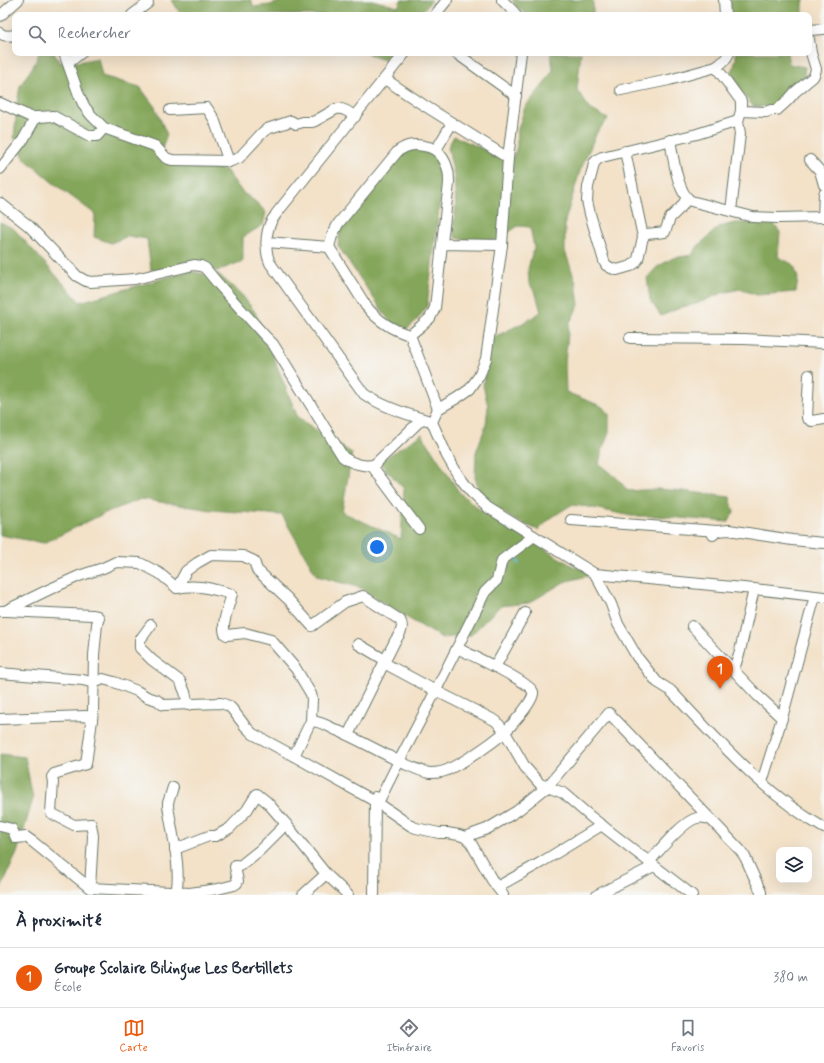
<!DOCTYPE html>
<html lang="fr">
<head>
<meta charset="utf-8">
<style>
	:root { --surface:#fff; --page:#f6f6f7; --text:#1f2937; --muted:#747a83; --line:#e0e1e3; --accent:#ea580c }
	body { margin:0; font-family:Mynerve,sans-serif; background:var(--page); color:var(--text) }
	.controls { position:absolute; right:12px; bottom:12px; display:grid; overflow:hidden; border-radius:8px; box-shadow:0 4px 16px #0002 }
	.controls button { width:36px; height:36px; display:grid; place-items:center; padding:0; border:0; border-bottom:1px solid var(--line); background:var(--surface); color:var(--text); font:20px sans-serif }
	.you { position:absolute; left:377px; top:547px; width:14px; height:14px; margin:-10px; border:3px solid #fff; border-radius:50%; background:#1a73e8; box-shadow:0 0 0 6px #1a73e833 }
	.badge { display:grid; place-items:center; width:26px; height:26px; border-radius:50%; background:var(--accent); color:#fff; font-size:13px; font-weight:700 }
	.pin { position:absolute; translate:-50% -33px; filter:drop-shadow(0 1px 2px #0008) }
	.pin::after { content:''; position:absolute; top:21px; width:14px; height:12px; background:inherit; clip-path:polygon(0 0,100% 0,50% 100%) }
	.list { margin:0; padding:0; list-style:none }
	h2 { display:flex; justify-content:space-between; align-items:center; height:52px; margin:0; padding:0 16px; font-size:17px }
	h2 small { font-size:13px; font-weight:400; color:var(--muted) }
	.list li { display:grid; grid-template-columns:26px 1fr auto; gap:12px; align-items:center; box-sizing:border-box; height:60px; padding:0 16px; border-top:1px solid var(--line) }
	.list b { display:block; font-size:15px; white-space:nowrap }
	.list p { margin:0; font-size:13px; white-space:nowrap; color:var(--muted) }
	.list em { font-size:13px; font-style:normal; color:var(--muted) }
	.icon { flex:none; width:22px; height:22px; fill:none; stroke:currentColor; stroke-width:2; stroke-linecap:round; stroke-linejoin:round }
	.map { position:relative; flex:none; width:824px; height:895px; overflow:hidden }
	.search { position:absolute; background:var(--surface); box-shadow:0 4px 16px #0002; left:12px; right:12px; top:12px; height:44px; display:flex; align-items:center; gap:10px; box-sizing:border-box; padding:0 14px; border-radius:8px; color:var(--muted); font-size:15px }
	.sheet { height:112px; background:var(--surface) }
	nav { display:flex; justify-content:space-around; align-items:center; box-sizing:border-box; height:56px; border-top:1px solid var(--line); background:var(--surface); font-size:11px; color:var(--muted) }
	nav a { display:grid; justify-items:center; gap:2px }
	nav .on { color:var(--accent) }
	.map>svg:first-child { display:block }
</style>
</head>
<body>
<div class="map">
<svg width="824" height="895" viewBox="0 0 824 895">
	<rect width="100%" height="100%" fill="#f6f6f2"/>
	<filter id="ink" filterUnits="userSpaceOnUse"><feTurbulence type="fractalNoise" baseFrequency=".025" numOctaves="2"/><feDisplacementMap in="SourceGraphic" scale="8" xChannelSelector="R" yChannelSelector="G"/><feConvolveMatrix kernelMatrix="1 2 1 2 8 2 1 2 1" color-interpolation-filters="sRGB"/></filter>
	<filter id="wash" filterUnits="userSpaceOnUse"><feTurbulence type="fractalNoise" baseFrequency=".012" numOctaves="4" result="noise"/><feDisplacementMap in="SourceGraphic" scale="16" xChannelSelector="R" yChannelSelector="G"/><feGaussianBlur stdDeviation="0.9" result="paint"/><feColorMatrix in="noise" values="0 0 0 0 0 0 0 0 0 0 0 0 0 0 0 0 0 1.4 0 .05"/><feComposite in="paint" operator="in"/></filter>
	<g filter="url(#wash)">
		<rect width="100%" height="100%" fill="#f3e1c8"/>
		<g fill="#84a65a" stroke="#527247">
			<polygon points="172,0 251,0 254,7 270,5 286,0 372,0 398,7 401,0 432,0 419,15 181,15"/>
			<polygon points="512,0 593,0 593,15 527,15 518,8"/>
			<polygon points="730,0 804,0 803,4 803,15 731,15"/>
			<polygon points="39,53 54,53 60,63 78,62 98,58 102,76 140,87 155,107 167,135 158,159 187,165 226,170 242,192 256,202 266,212 263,225 243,237 243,261 217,271 192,268 151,270 147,239 128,236 111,243 94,237 95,214 52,182 25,159 14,137 16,118 17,103 20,86 35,63"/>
			<polygon points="367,53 390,53 385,60 372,56"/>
			<polygon points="551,53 581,53 577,90 590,109 608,119 597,132 580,171 565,221 565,251 576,283 579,305 569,324 565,362 566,392 601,406 609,413 609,433 602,450 599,464 618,479 628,491 657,489 682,491 730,497 734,512 728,522 657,516 631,516 589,507 571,505 551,518 538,530 515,520 496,508 480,494 475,478 476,452 486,425 488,406 483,385 488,362 492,338 525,322 541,312 536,294 529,283 528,269 534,247 530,227 518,226 497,240 473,241 456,238 453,229 456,206 454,176 448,147 454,136 483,149 495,157 513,158 517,146 517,132 525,107 544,84 553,70"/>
			<polygon points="736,53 787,53 789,64 805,67 804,77 787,93 773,107 753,106 740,91 732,73 736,59"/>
			<path d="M 408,149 C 428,149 434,150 444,168 L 427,306 L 417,320 L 407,329 L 390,322 L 338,246 L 340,230 L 385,173 Z"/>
			<polygon points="0,222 14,229 80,302 190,271 203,274 218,274 242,295 255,312 298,418 352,453 342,512 401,539 404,489 379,462 422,434 459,492 485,514 573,566 595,574 564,582 529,603 500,606 471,635 442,638 399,613 361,588 317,576 282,515 211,510 141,499 105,513 44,543 0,535"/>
			<polygon points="735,223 773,223 780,232 778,257 794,265 798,279 796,292 757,295 740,289 722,293 696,304 682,307 661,316 650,300 647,278 657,267 673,258 692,255 698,246 719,227"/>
			<polygon points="0,754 25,757 33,799 17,853 0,890"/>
		</g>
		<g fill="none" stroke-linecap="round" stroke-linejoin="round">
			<polyline stroke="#5dc0dc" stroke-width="2" points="516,554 519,564"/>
		</g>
	</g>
	<g filter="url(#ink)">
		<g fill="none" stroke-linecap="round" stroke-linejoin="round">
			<g stroke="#697668" stroke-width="12">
				<g id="minor">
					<polyline points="502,0 514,12 516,15"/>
					<polyline points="724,0 725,15"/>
					<polyline points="132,15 148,3"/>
					<polyline points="435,15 447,0"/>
					<polyline points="0,16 18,0"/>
					<polyline points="809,30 824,29"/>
					<path d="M 0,33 C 4,37 10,36 15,35"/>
					<path d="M 64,53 L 79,95 L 84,106 L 91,115 L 104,128 L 155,146 L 166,158 L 172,160 L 231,161 L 239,158 L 263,132 L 267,129 L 291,121 L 296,124 L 303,122 L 312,122 L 315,121 L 336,109 C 344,108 349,112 355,117"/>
					<path d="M 405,53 L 276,214 C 275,217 272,219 271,222 C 265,234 265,252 270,263 L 364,394 C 383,407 405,414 427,420"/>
					<polyline points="456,53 516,96"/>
					<polyline points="521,53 508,158 502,245 486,359 479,376 470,389 457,398 438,409 432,422 447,456 458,475 471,492 487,507 595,574 754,589 824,597"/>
					<polyline points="68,63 81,53"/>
					<polyline points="385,79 422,104 508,158"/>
					<path d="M 621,90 L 669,80 L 716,67 C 722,63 726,60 729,53"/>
					<polyline points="0,103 31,117 39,117 53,116 90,136 97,136 104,128"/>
					<polyline points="170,110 207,108 214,119 229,162"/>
					<polyline points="741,111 766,112 771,110 777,110 788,100 795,92 813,77 815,73 816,69 811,53 809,39"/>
					<path d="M 670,140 C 673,155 677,193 691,201 L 753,217 L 778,218 L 824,217"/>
					<polyline points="436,150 452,123"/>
					<polyline points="625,151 643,237 638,259 635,263 631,266 617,270 611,268 606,265 604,261 590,214 587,201 588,187 593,168 594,163 598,159 602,157 697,134 738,121 741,111 741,101 716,67"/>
					<polyline points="810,160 820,171 824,185"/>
					<polyline points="0,169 23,140 36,117"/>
					<path d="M 0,203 L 29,226 L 77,276 L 86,281 L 91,282 L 135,279 L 194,265 L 201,266 L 205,268 L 220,286 L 265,336 L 273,344 L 343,457 C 351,463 366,468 375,464 L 422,419"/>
					<polyline points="731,211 740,134 738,121"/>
					<polyline points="823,217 824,194"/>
					<polyline points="643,237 647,234 665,232 670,218 682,206 687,198"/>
					<polyline points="267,242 329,247"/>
					<path d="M 442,244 C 443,232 445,220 446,207 C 447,198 449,189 449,180 C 449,165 441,148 424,146 C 412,144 408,145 398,151 L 338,224 L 332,236 L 329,247 L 366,306 C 378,321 391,330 410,335 L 421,326 L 430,318 L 435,308 L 442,244 L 502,245"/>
					<polyline points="410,335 438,409"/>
					<polyline points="630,338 744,339 824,343"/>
					<polyline points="809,375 807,418 812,421 824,419"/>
					<polyline points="372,466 419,529"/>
					<polyline points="571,520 717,531"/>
					<polyline points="713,535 717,531 729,530 792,540 824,543"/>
					<path d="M 595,574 L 611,604 L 618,624 L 637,657 L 657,682 L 670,690 C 718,740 764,794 824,828"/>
					<path d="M 177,588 L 186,571 L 197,563 L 211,555 L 243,556 L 254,561 L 257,570 L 288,599 L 312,626 L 345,602 L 363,596 L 400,620 C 405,628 399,635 395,641 L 348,735"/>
					<path d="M 177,588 C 199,584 211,589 232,594 C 229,605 221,624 225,634 L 227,635 L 245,633 L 271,640 L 296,669 L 311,694 L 312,699 L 311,721 L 294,756"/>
					<polyline points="7,610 48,590 79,576 103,568 116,562 140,563 159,573 177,588"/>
					<polyline points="0,611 7,611 92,615 97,616 99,618 97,624 94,655 93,711 92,720 90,720 86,716 0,719"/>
					<polyline points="151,625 140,640 140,648 152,660 180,681 185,692 188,705"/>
					<polyline points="692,626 757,695 782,718"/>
					<polyline points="358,644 385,660"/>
					<polyline points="384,663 436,691 496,721 505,732 525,767 540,784 563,793 591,817 692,895"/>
					<polyline points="495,667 525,613"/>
					<polyline points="734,669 740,651 754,589"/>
					<polyline points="0,673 83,680 94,683 103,679 114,682 137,691 147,697 157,700 163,705 221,703 229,706 232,709 245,726 253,734 294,756 378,803 411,826 416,828 439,833 447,833 459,835 465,837 471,843 492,880 503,895"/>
					<path d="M 311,721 C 320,721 328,726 336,730 C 360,740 383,754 407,765 C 415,768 422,772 430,773 C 437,773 445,772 451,768 C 469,759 488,746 504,733 C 510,727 535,700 533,692 C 530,682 469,654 457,648"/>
					<polyline points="762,782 782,718 815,596"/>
					<path d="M 173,787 L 168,803 L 168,806 C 171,827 183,876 175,895"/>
					<polyline points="378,803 399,761 431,700 485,592 497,580 502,560 534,536"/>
					<polyline points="0,826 12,829 16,838 26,837 33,842 90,888 190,893 218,889 234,885 237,883 238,881 235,867 236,865 240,866 260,850 286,824"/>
					<polyline points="465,837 487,829 517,811 547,787 609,713 740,850 745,857 761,892 761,895"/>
					<polyline points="175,849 209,836 216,836 230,828 247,810 257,794 267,802 286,824 326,874 348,895"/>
					<path d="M 649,862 C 659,851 683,821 697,818 C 702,817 707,818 712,820"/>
					<polyline points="497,887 540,863 602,825"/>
					<polyline points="90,888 93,836 91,824 74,825 51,813 53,782 52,777 54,774 86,764 92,720"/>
					<polyline points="303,895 326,874"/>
					<polyline points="374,895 375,797"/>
					<polyline points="597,895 654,866"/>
				</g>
			</g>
			<use href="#minor" stroke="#fff" stroke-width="10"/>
		</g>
	</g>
</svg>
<div class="controls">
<button><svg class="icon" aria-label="layers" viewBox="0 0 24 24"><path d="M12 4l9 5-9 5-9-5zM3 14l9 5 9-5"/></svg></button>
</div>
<div class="you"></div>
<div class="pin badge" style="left:720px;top:689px">1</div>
<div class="search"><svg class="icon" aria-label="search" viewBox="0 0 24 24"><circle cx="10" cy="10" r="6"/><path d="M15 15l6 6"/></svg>Rechercher</div>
</div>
<section class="sheet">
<h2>À proximité<small></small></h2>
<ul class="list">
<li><span class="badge">1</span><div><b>Groupe Scolaire Bilingue Les Bertillets</b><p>École</p></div><em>380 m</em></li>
</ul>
</section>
<nav>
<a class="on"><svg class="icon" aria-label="map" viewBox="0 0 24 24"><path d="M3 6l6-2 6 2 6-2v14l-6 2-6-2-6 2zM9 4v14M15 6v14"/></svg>Carte</a>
<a><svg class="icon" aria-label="directions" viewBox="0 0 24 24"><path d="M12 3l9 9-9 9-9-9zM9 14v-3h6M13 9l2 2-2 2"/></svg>Itinéraire</a>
<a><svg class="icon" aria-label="saved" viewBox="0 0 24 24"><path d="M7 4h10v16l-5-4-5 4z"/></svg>Favoris</a>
</nav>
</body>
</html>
